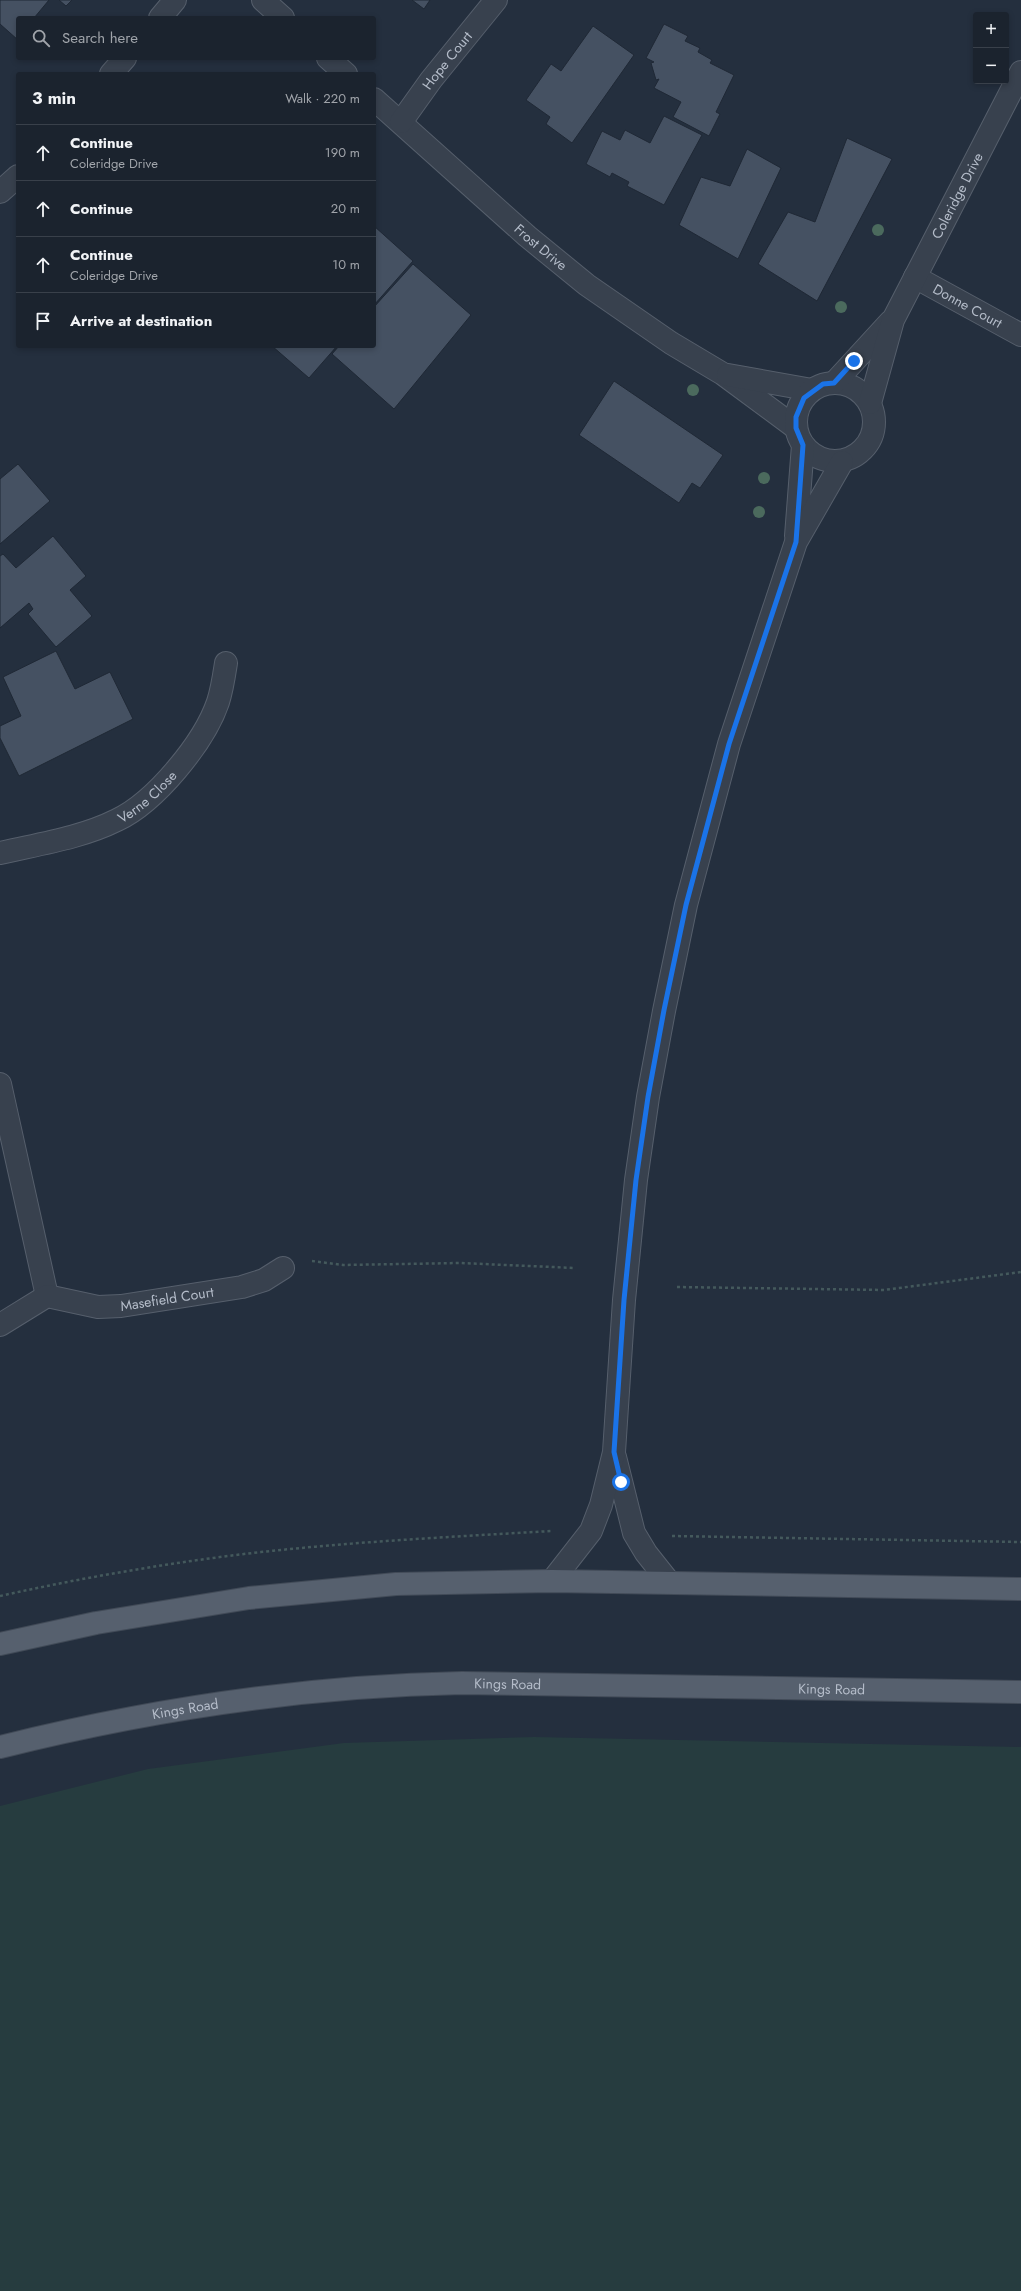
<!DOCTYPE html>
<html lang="en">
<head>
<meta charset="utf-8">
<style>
	:root { --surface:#1b232e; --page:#282f3a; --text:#f1f3f6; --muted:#a0a4aa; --line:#39404a }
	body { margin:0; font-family:Jost,sans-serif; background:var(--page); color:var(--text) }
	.controls { position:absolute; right:12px; top:12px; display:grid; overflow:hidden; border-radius:4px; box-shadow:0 2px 6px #0003 }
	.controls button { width:36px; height:36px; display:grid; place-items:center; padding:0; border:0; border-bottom:1px solid var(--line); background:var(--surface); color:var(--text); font:20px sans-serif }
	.stop { position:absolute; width:12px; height:12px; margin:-9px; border:3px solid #1a73e8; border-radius:50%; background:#fff }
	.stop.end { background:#1a73e8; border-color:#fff; box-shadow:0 1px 4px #0008 }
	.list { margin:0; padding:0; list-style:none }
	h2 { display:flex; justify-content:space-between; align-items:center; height:52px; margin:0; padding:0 16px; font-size:17px }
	h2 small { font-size:13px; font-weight:400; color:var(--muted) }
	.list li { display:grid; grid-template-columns:26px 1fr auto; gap:12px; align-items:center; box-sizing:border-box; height:56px; padding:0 16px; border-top:1px solid var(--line) }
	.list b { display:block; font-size:15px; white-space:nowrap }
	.list p { margin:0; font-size:13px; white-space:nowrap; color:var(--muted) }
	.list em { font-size:13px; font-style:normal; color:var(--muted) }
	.icon { flex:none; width:22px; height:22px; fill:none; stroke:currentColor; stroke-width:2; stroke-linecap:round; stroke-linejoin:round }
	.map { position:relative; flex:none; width:1021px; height:2291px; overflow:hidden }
	.search { position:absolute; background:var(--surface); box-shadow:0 2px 6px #0003; left:16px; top:16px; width:360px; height:44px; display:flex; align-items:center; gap:10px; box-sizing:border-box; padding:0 14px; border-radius:4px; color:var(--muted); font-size:15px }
	.panel { position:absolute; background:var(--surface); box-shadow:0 2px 6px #0003; left:16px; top:72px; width:360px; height:276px; border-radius:4px }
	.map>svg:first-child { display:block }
</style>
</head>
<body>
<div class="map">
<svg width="1021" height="2291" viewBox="0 0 1021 2291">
	<rect width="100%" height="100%" fill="#242f3e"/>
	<polygon fill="#263c3f" points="534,1737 1021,1747 1021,2291 0,2291 0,1806 148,1769 344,1743"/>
	<g fill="#455162" stroke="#1f2835">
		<polygon points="0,0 49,0 34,18 18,18 18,40 0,24"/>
		<polygon points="59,0 72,0 66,6"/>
		<polygon points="412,0 430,0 424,9"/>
		<polygon points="664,24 688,36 685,41 700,48 698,52 712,60 710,63 734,75 716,112 720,114 709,136 673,117 681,102 654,88 659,79 656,80 651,63 654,62 646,58"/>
		<polygon points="593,26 634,55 572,143 546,124 550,117 526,100 551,64 561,71"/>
		<polygon points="664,116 702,135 664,205 627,186 629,182 612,173 610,177 586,164 602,131 620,140 625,130 650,143"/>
		<polygon points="847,138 892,159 817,301 758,264 788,212 815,222"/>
		<polygon points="747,149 781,168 738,259 679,225 701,177 730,186"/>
		<polygon points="374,226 413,261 374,305"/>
		<polygon points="413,264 471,315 394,409 332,354 339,346 374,346 374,307"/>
		<polygon points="272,346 337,346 309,378"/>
		<polygon points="614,381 723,455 700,488 692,483 679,503 579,435"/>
		<polygon points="18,464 50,501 0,544 0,479"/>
		<polygon points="53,536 86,576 70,590 92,616 56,647 28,614 33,609 29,603 0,628 0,556 3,554 16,568"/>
		<polygon points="56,651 75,689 110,672 133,719 19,776 0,738 0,726 21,716 3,677"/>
	</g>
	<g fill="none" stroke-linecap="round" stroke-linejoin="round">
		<g stroke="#565f6c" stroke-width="24">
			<g id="minor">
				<polyline points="263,0 283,18"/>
				<polyline points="160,18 175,0"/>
				<polyline points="328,58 346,74"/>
				<polyline points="111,74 125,58"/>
				<path id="s1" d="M 374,99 L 527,236 L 587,285 L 671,343 L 723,374 L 796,428"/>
				<path id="s2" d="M 401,122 L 431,80 L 496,0"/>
				<polyline points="0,192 18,176"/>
				<path id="s3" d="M 915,277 L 1021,335"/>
				<polyline points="728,375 812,390"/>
				<circle cx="835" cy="422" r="39"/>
				<polyline points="834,383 890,322"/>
				<path id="s4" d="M 870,403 L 893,320 L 1021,72"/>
				<polyline points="796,536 803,445"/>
				<path id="s5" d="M 0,853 C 39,844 81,838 117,820 C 155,802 204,743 218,702 C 222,690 224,676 226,663"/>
				<polyline points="0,1084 47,1296"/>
				<path id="s6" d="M 0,1325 L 47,1296 L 98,1307 L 121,1306 L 242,1287 L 264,1280 L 283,1268"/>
				<polyline points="615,1457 634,1533 646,1553 669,1582"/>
				<polyline points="552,1581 591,1531 601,1505 614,1452 624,1300 636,1180 648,1097 664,1011 686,905 729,744 796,542 842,462"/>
			</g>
		</g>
		<g stroke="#414a57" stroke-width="24">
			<g id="major">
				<polyline points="0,1644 96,1623 249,1598 396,1584 552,1581 1021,1589"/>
				<path id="s7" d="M 0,1747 C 152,1709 305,1686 462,1683 L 1021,1692"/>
			</g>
		</g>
		<g stroke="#44595c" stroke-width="2.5" stroke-dasharray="3 3" stroke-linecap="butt">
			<polyline points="312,1261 343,1265 460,1263 575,1268"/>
			<polyline points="677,1287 884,1290 1021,1272"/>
			<polyline points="672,1536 1021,1542"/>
			<path d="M 0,1596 C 81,1578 162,1564 244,1554 C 346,1542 449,1537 551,1531"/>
		</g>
		<use href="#minor" stroke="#38414e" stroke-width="22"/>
		<use href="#major" stroke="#56606e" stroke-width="22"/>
	</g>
	<g fill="#4b6a5d">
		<circle cx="878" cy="230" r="6"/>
		<circle cx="841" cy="307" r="6"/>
		<circle cx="693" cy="390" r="6"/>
		<circle cx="764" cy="478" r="6"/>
		<circle cx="759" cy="512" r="6"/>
	</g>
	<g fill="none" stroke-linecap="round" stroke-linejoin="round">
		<polyline stroke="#1a73e8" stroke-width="5" points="621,1482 614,1452 624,1300 636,1180 648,1097 664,1010 686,905 729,744 796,542 803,445 796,428 796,417 804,398 823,384 834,383 854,361"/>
	</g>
	<g text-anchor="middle" stroke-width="3" stroke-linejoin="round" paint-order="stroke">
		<g font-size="14" fill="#b4bcc9" stroke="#1d2633">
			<text dy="5" stroke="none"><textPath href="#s2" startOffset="77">Hope Court</textPath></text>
			<text dy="5" stroke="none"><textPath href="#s4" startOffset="226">Coleridge Drive</textPath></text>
			<text dy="5" stroke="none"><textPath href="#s1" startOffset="223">Frost Drive</textPath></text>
			<text dy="5" stroke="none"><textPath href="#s3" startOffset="60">Donne Court</textPath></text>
			<text dy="5" stroke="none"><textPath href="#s5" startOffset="160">Verne Close</textPath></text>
			<text dy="5" stroke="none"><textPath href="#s6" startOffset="177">Masefield Court</textPath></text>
			<text dy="5" stroke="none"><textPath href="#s7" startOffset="513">Kings Road</textPath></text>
			<text dy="5" stroke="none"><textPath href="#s7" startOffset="837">Kings Road</textPath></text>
			<text dy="5" stroke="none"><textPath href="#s7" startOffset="189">Kings Road</textPath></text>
		</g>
	</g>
</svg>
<div class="controls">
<button>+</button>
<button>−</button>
</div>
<div class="stop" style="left:621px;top:1482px"></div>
<div class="stop end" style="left:854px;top:361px"></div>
<div class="search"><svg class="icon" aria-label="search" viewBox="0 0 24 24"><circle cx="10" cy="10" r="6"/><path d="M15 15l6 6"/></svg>Search here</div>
<section class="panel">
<h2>3 min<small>Walk · 220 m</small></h2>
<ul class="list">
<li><svg class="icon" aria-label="ahead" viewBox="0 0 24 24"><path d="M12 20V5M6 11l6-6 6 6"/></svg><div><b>Continue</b><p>Coleridge Drive</p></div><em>190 m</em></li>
<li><svg class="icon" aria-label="ahead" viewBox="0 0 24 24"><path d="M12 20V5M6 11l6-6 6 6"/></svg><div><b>Continue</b></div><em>20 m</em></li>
<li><svg class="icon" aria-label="ahead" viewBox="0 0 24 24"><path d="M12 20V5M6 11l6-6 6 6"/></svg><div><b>Continue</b><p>Coleridge Drive</p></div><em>10 m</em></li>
<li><svg class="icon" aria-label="arrive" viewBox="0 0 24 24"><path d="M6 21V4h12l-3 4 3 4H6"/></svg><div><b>Arrive at destination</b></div></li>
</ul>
</section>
</div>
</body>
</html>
